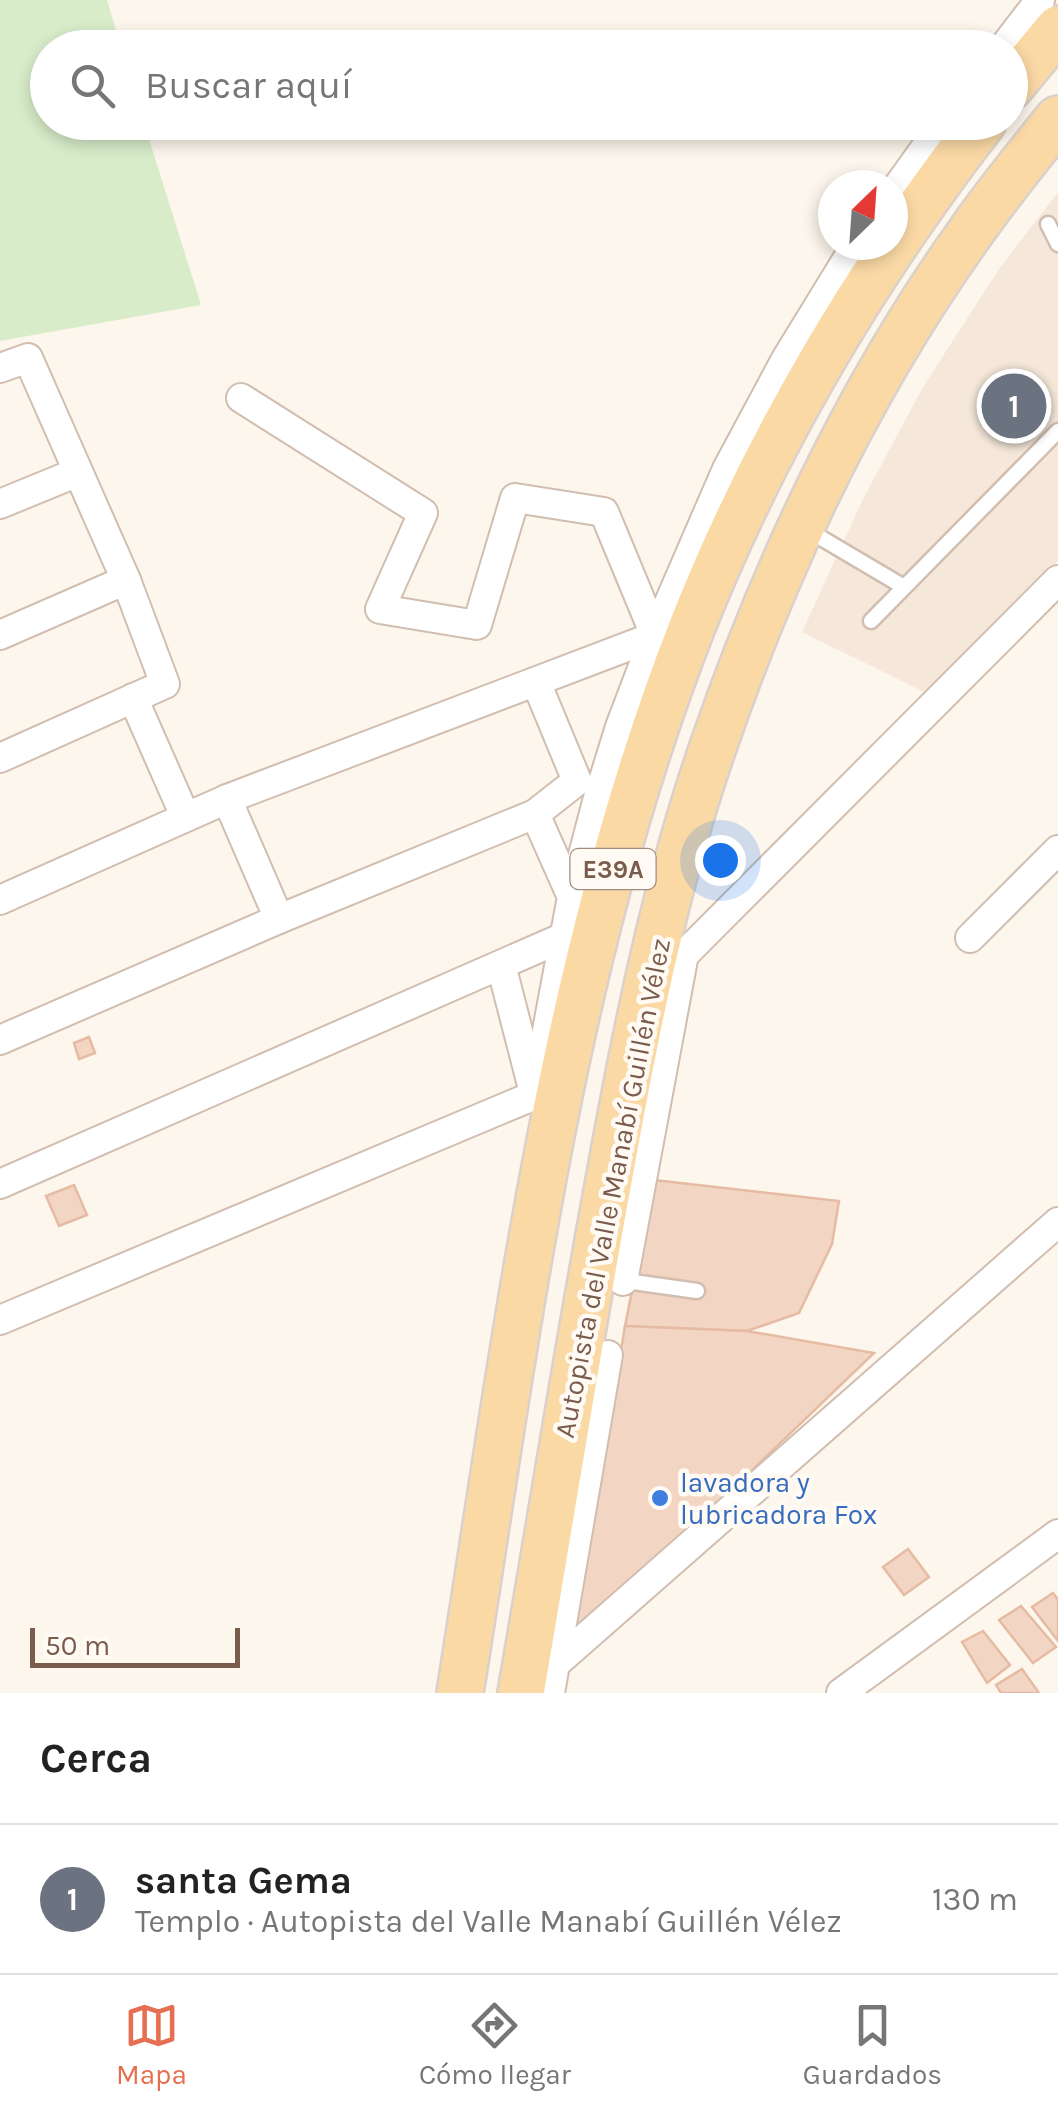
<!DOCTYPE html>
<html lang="es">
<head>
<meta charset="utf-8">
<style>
	:root { --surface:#fff; --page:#f2f2f2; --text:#222; --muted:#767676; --line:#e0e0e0; --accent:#e76f51 }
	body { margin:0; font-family:Karla,sans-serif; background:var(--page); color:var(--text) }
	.compass { position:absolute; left:818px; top:170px; width:90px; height:90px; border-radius:50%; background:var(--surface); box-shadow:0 5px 15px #0003; rotate:25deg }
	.scale { position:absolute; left:30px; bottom:25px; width:210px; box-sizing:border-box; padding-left:10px; border:5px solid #7a5c4d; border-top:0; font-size:28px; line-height:35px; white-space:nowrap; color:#7a5c4d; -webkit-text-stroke:8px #fffaf3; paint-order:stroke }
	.you { position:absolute; left:720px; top:860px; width:35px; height:35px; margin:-25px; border:8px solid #fff; border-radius:50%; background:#1a73e8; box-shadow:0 0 0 15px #1a73e833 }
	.badge { display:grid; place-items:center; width:65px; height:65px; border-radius:50%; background:var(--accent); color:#fff; font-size:32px; font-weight:700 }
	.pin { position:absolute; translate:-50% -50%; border:5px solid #fff; box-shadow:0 2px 10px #0006 }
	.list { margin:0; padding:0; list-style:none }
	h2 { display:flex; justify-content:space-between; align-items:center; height:130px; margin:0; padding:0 40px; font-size:42px }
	h2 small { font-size:32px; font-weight:400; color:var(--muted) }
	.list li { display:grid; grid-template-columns:65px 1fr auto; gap:30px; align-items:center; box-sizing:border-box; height:150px; padding:0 40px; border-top:2px solid var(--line) }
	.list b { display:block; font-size:38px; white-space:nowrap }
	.list p { margin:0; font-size:32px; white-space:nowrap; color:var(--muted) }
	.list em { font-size:32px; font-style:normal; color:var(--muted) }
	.icon { flex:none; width:55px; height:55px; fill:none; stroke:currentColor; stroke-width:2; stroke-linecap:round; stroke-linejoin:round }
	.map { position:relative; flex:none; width:1058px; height:1693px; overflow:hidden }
	.search { position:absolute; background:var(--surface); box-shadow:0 5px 15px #0003; left:30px; right:30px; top:30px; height:110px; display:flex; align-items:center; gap:25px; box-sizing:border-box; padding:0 35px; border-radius:55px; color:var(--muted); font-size:38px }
	.sheet { height:280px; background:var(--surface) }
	nav { display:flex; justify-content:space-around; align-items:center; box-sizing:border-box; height:140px; border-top:2px solid var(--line); background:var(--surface); font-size:28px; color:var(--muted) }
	nav a { display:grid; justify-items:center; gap:5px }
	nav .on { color:var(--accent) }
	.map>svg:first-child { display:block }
</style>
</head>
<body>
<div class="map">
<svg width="1058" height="1693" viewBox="0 0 1058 1693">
	<rect width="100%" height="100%" fill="#fdf6ec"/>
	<polygon fill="#f5e8da" points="1058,192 1058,561 928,694 802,632 863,499 923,387 999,269"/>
	<polygon fill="#d8ecc9" points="0,0 107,0 121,47 48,48 48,122 144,123 201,305 0,341"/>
	<g fill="#f3d5c3" stroke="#e6bba3" stroke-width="2.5">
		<polygon points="89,1037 95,1053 79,1059 74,1043"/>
		<polygon points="654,1180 839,1201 832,1244 799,1313 747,1331 625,1326"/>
		<polygon points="74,1185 87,1215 59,1226 46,1196"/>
		<polygon points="625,1326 747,1331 874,1353 573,1642"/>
		<polygon points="908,1549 929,1577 904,1595 883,1567"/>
		<polygon points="1053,1593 1058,1600 1058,1641 1032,1607"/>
		<polygon points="1021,1606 1056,1647 1033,1663 999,1620"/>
		<polygon points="983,1631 1010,1665 987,1683 962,1642"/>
		<polygon points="1022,1669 1039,1693 1001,1693 996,1685"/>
	</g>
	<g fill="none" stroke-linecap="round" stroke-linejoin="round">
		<g stroke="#d1beb0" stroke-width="19">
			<g id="lane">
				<polyline points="1048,224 1058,244"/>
				<polyline points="806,529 904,587"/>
				<polyline points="871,621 1058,431"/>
				<polyline points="619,1280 697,1291"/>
			</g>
		</g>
		<g stroke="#d1beb0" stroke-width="32">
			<g id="street">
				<polyline points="1003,48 1040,0"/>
				<polyline points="893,193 944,122"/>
				<polyline points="0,368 28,358 126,580 165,684 0,758"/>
				<polyline points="241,398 423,513 380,609 477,625 515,498 604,512 655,635"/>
				<polyline points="0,504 78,472"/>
				<polyline points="0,635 126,580"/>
				<polyline points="133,698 185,816"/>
				<polyline points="227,799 279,919"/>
				<polyline points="572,897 598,798 620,727 655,635 727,469 786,359 856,245"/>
				<polyline points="0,900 227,799 671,630"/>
				<polyline points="970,938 1058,850"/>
				<polyline points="501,965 532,1085"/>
				<polyline points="649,990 1058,580"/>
				<polyline points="0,1040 279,919 535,814 577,781 536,682"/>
				<polyline points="0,1184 564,937 577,939"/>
				<polyline points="623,1281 684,954"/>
				<polyline points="0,1320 535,1095 572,897 535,814"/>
				<polyline points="522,1688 554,1665 1058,1222"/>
				<polyline points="550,1693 608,1355"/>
				<polyline points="841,1693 1058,1534"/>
			</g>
		</g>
		<g stroke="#dad1cd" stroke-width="50">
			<g id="primary">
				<polyline points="1010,87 1058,29"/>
				<path d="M 460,1693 C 517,1337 560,961 693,624 C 765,443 864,276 983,122"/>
				<path d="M 521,1693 C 551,1520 578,1347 610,1175 C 636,1031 665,885 713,747 C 775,567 859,388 970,233 C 998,193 1028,156 1058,119"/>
			</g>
		</g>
		<use href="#lane" stroke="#fff" stroke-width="14"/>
		<use href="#street" stroke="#fff" stroke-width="28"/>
		<use href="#primary" stroke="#fbd9a5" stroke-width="45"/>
	</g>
	<circle fill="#3f7fe0" stroke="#fffaf3" stroke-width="4" cx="660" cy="1498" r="10"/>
	<g text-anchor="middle" stroke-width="9" stroke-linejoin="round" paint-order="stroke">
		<rect fill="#fffaf3" stroke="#a28b7f" stroke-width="2.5" x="570.5" y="849" width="85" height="40" rx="8"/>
		<g font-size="25" font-weight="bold" fill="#7a5c4d">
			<text x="613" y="878">E39A</text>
		</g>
		<g font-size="28" fill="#7a5c4d" stroke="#fffaf3">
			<text transform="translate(612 1188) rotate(-79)" y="10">Autopista del Valle Manabí Guillén Vélez</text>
		</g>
		<g font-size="28" fill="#366cbe" stroke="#fffaf3" text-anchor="start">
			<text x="680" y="1492">lavadora y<tspan x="680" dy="32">lubricadora Fox</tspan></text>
		</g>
	</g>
</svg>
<svg class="compass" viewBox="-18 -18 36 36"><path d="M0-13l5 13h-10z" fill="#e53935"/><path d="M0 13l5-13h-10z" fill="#767676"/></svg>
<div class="scale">50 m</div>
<div class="you"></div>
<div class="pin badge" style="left:1014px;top:406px;background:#6b7280">1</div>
<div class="search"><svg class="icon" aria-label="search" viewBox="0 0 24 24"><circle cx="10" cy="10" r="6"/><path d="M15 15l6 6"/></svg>Buscar aquí</div>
</div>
<section class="sheet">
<h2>Cerca<small></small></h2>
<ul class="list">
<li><span class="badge" style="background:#6b7280">1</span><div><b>santa Gema</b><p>Templo · Autopista del Valle Manabí Guillén Vélez</p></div><em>130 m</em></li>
</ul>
</section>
<nav>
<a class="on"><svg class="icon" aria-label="map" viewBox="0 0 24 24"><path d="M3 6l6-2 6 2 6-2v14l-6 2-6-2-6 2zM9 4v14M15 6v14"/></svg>Mapa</a>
<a><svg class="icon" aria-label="directions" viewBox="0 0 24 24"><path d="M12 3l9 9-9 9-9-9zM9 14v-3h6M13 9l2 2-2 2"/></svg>Cómo llegar</a>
<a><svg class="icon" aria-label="saved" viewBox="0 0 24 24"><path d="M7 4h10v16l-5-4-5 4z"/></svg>Guardados</a>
</nav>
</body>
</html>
